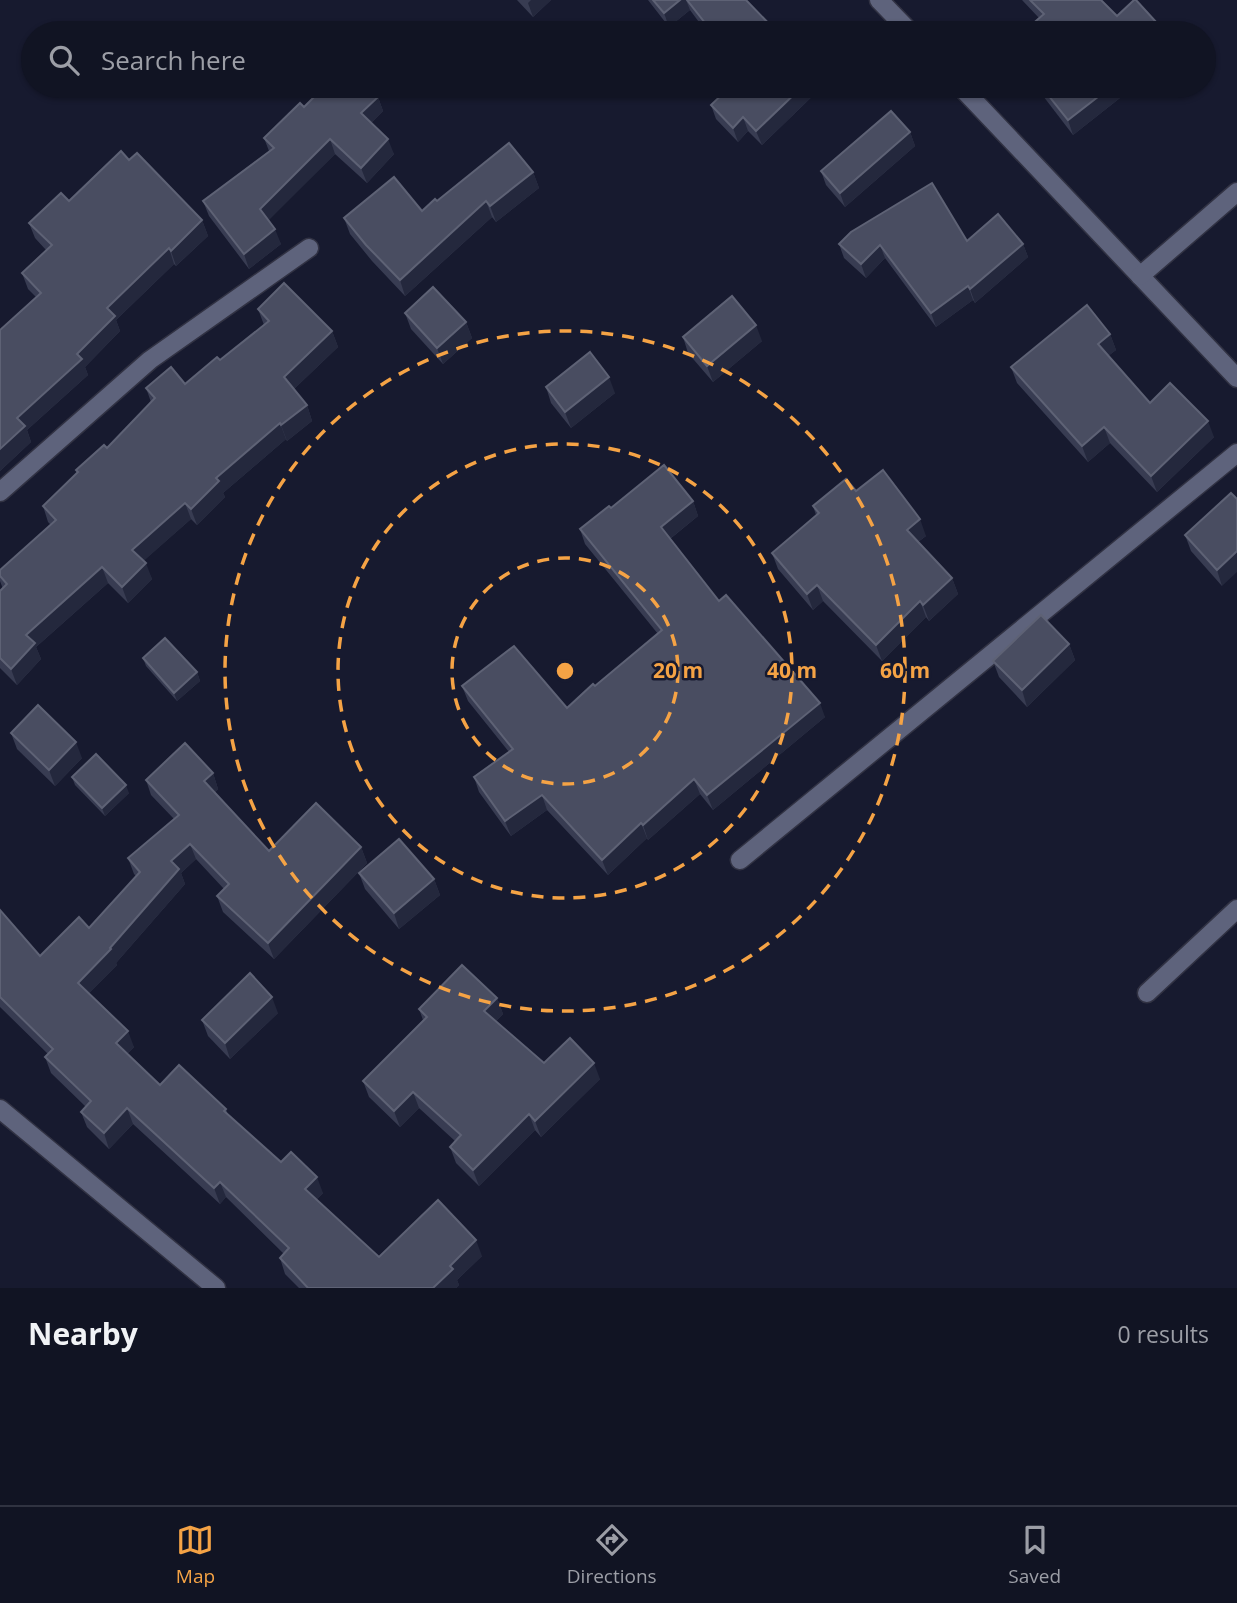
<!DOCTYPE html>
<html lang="en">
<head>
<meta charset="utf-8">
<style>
	:root { --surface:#111423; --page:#1e2130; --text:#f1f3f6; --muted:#9c9ea6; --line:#303341; --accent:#f5a345 }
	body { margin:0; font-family:"Open Sans",sans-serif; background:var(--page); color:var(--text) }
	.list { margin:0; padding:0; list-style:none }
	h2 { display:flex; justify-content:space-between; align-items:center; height:91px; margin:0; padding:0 28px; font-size:30px }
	h2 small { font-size:23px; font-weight:400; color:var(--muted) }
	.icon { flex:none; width:38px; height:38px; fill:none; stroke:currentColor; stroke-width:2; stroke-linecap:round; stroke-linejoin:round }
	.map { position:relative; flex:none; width:1237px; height:1288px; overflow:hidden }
	.search { position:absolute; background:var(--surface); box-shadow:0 2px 5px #0004; left:21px; right:21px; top:21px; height:77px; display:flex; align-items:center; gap:18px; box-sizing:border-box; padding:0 24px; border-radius:38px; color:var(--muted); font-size:26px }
	.sheet { height:217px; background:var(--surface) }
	nav { display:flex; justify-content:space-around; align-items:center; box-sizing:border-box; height:98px; border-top:2px solid var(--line); background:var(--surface); font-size:19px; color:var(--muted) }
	nav a { display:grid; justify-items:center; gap:4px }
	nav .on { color:var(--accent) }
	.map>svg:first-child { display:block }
</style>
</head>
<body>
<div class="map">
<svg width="1237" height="1288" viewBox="0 0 1237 1288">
	<rect width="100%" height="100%" fill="#171a2f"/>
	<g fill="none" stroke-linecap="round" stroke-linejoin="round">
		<g stroke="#313243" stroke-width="21">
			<g id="minor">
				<polyline points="879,0 911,33"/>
				<polyline points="960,86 1237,378"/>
				<polyline points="1140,276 1237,192"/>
				<polyline points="0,492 150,360 309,248"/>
				<polyline points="740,860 1237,453"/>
				<polyline points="1147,993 1237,909"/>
				<polyline points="0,1109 216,1288"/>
			</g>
		</g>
		<use href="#minor" stroke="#5e637c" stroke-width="18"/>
	</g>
	<g fill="#383c52">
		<polygon points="517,0 551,0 533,17"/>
		<polygon points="648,0 746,0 778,33 707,33 690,10 669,27"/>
		<polygon points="1022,0 1101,0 1117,16 1157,23 1039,18"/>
		<polygon points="1037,86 1129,86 1130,90 1073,135 1040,92"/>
		<polygon points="822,87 762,145 748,131 738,142 716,119 711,105"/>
		<polygon points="378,97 383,111 371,123 394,154 367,183 335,154 268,220 281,244 249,269 209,216 203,201 269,151 264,138 304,107"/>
		<polygon points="910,132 915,146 845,207 826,185 821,171"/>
		<polygon points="129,160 202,220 208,236 176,266 174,264 116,320 120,331 85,367 88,375 27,430 31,442 0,471 0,330 36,297 28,289 22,273 46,250 35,238 29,223 69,201"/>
		<polygon points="533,172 539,188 496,222 492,217 405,296 372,261 350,234 344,218 422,211 437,201"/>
		<polygon points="967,241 1023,244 1028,257 975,303 973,300 936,327 885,258 866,278 844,258 839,244"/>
		<polygon points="258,309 332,331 338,347 294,389 307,405 312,421 287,441 286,439 223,493 225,497 197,525 191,519 143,561 152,579 128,603 108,583 36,647 41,659 17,685 0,668 0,591 3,589 0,581 0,570 51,525 48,522 43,506 77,473 76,470 107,448 151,402 146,388 185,384 220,360 264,325"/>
		<polygon points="405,313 466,322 472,338 443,364 411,329"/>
		<polygon points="1110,334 1116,350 1108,356 1150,403 1214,437 1157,492 1110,443 1088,462 1017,383 1011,367"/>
		<polygon points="683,337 762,341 713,382 688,353"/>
		<polygon points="546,387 615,393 571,428 551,403"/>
		<polygon points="856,491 926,536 918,542 952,578 958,594 929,621 926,617 882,661 823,601 813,610 778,569 772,553 816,515 813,506"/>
		<polygon points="1231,493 1222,586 1191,551 1185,535"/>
		<polygon points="693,501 698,516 670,539 719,601 825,717 713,810 700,794 648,840 647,838 608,875 547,810 511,836 479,792 474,777 509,752 468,701 462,686 567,708 595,686 658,634 585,544 580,529 611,508"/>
		<polygon points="1069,644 1075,660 1027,707 999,677 993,661"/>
		<polygon points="143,658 197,672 200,681 177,701 146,666"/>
		<polygon points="11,733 82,758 55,786 17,749"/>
		<polygon points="213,773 218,789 215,792 269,851 361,847 367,863 274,959 223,912 217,896 224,889 196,859 181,873 185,884 116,963 117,965 89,993 134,1047 127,1054 160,1085 226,1109 228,1115 281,1162 323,1193 316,1200 379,1257 482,1256 457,1280 459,1285 456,1288 299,1288 285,1274 280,1258 284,1254 226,1197 220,1204 133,1124 109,1149 87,1127 81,1112 86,1107 51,1073 45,1057 48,1054 0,1007 0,910 40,956 89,928 136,876 134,874 128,858 174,819 151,795 146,780"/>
		<polygon points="72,777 129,793 105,816 75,785"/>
		<polygon points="359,873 434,879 440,895 399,929 365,889"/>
		<polygon points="497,998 503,1014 496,1021 544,1063 600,1079 541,1137 535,1130 479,1186 456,1163 450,1147 455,1141 419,1108 400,1127 369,1097 363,1081 423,1020 419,1009"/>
		<polygon points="278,1013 230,1059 208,1036 202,1020"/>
	</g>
	<g fill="#24283d">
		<polygon points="531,0 551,0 533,17 528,3"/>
		<polygon points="680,0 686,0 690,10 669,27 664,13"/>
		<polygon points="1157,23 1161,33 1147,33"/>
		<polygon points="803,86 821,86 822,87 762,145 756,131"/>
		<polygon points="1112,86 1129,86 1130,90 1073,135 1068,120"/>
		<polygon points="378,97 383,111 366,128 361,113"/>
		<polygon points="743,117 748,131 738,142 733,128"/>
		<polygon points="910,132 915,146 845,207 840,193"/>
		<polygon points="330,139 335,154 265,224 260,209"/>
		<polygon points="388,139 394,154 367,183 361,168"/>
		<polygon points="533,172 539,188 496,222 490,206"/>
		<polygon points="486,201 492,217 405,296 400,280"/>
		<polygon points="202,220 208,236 176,266 171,251"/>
		<polygon points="275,229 281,244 249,269 244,254"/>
		<polygon points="1023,244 1028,257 975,303 970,289"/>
		<polygon points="880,245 885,258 866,278 861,264"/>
		<polygon points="169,248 174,264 116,320 120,331 85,367 88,375 27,430 31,442 0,471 0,449 17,418 77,354 107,308"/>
		<polygon points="968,286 973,300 936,327 931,313"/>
		<polygon points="466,322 472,338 443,364 437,348"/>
		<polygon points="756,325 762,341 713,382 707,366"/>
		<polygon points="332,331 338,347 290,393 284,377"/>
		<polygon points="1110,334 1116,350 1103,360 1098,344"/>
		<polygon points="609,377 615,393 571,428 565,412"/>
		<polygon points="307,405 312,421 287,441 281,425"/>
		<polygon points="1208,421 1214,437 1157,492 1151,476"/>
		<polygon points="280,423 286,439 223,493 225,497 197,525 191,509 216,478"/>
		<polygon points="1104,427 1110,443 1088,462 1082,446"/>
		<polygon points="693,501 698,516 666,542 661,527"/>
		<polygon points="185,503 191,519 138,566 132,550"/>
		<polygon points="920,519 926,536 912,546 907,530"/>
		<polygon points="1237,551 1237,572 1222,586 1217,570"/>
		<polygon points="146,563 152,579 128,603 122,587"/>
		<polygon points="102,567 108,583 36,647 41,659 17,685 11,669 26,635"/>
		<polygon points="952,578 958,594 929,621 923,605"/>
		<polygon points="817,585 823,601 813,610 807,594"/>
		<polygon points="920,601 926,617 882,661 876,645"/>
		<polygon points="1069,644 1075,660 1027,707 1022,690"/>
		<polygon points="197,672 200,681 177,701 174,693"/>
		<polygon points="820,703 825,717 713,810 707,795"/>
		<polygon points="76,742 82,758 55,786 49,770"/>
		<polygon points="213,773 218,789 210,797 204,781"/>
		<polygon points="694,779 700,794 648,840 643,825"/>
		<polygon points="126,785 129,793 105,816 102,808"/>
		<polygon points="542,795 547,810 511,836 505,821"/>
		<polygon points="641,823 647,838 608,875 602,860"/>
		<polygon points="190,844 196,859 181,873 185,884 116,963 117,965 83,999 78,983 171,861"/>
		<polygon points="361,847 367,863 274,959 268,943"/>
		<polygon points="434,879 440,895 399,929 394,913"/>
		<polygon points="272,997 278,1013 230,1059 225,1043"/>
		<polygon points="497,998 503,1014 490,1027 484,1011"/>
		<polygon points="128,1031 134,1047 122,1059 116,1043"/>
		<polygon points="594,1063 600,1079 541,1137 535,1121"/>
		<polygon points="413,1092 419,1108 400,1127 394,1111"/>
		<polygon points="127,1108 133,1124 109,1149 104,1133"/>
		<polygon points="529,1114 535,1130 479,1186 473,1170"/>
		<polygon points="317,1177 323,1193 311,1205 305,1189"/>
		<polygon points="220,1182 226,1197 220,1204 214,1188"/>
		<polygon points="476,1240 482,1256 457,1280 459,1285 456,1288 433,1288 450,1266"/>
	</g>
	<g fill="#494d61" stroke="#5e6275" stroke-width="2">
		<polygon points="653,0 680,0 664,13"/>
		<polygon points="687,0 746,0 778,33 713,33"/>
		<polygon points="1030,0 1101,0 1117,16 1134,0 1136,0 1157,23 1147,33 1022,33 1044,14"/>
		<polygon points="325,86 367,86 378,97 361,113 388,139 361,168 330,139 260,209 275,229 244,254 203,201 274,148 264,138 300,103 304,107"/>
		<polygon points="731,86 803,86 756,131 743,117 733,128 711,105"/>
		<polygon points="1041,86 1112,86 1068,120"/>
		<polygon points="891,111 910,132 840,193 821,171"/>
		<polygon points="509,143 533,172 490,206 486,201 400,280 366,245 344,218 394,177 422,211 435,199 437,201"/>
		<polygon points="121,151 129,160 137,153 202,220 171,251 169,248 107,308 115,316 77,354 82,359 17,418 25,426 0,449 0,330 41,293 22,273 52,245 29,223 61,193 69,201"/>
		<polygon points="932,183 967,241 998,214 1023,244 970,289 968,286 931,313 880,245 861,264 839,244 851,232"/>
		<polygon points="284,283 332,331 284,377 307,405 281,425 280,423 216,478 219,481 191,509 185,503 132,550 146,563 122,587 102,567 26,635 35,643 11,669 0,658 0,591 7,584 0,576 0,570 56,520 43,506 78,472 76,470 104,445 107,448 155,398 146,388 171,367 185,384 217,357 220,360 269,321 258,309"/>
		<polygon points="433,287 466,322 437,348 405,313"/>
		<polygon points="732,296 756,325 707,366 683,337"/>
		<polygon points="1087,305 1110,334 1098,344 1150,403 1170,383 1208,421 1151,476 1104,427 1082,446 1011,367"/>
		<polygon points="590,352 609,377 565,412 546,387"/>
		<polygon points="664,465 693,501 661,527 719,601 726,595 820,703 707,795 694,779 643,825 641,823 602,860 542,795 505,821 474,777 513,749 462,686 514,646 567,708 593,684 595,686 662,630 580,529 609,506 611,508"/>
		<polygon points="883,470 920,519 907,530 952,578 923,605 920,601 876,645 817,585 807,594 772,553 819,513 813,506 846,479 856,491"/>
		<polygon points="1231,493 1237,499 1237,551 1217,570 1185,535"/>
		<polygon points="1041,615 1069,644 1022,690 993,661"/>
		<polygon points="165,638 197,672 174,693 143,658"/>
		<polygon points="38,705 76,742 49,770 11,733"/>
		<polygon points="185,743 213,773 204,781 269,851 316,803 361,847 268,943 217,896 229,884 190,844 171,861 179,869 110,948 111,949 78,983 128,1031 116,1043 160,1085 179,1065 226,1109 224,1111 281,1162 291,1152 317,1177 305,1189 379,1257 438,1200 476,1240 450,1266 453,1269 433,1288 308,1288 280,1258 289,1248 220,1182 214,1188 127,1108 104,1133 81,1112 91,1101 45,1057 53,1049 0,997 0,910 40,956 79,917 89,928 140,872 128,858 179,815 146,780"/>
		<polygon points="96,754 126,785 102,808 72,777"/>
		<polygon points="399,839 434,879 394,913 359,873"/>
		<polygon points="462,965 497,998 484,1011 544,1063 570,1038 594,1063 535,1121 529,1114 473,1170 450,1147 461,1135 413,1092 394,1111 363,1081 427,1017 419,1009"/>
		<polygon points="250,973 272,997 225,1043 202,1020"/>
	</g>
	<g fill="none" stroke="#f5a345" stroke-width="3.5" stroke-dasharray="12 9">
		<circle cx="565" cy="671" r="113"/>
		<circle cx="565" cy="671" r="227"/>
		<circle cx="565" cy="671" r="340"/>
	</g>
	<circle cx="565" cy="671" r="10" fill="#f5a345" stroke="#171a2f" stroke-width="3.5"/>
	<g font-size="21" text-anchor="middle" font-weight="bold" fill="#f5a345" stroke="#171a2f" stroke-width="5" stroke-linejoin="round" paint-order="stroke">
		<text x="678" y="678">20 m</text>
		<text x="792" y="678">40 m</text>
		<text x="905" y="678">60 m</text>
	</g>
</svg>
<div class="search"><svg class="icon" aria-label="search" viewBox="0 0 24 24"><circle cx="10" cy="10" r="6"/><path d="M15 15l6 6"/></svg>Search here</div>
</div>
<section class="sheet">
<h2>Nearby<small>0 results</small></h2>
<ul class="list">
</ul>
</section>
<nav>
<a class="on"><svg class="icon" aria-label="map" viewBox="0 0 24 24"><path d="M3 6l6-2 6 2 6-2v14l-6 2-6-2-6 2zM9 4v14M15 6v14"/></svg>Map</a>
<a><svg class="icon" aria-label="directions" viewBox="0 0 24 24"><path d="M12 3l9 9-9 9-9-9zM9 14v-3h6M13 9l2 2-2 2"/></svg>Directions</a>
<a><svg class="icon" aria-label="saved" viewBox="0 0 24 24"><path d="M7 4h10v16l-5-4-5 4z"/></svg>Saved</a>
</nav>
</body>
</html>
